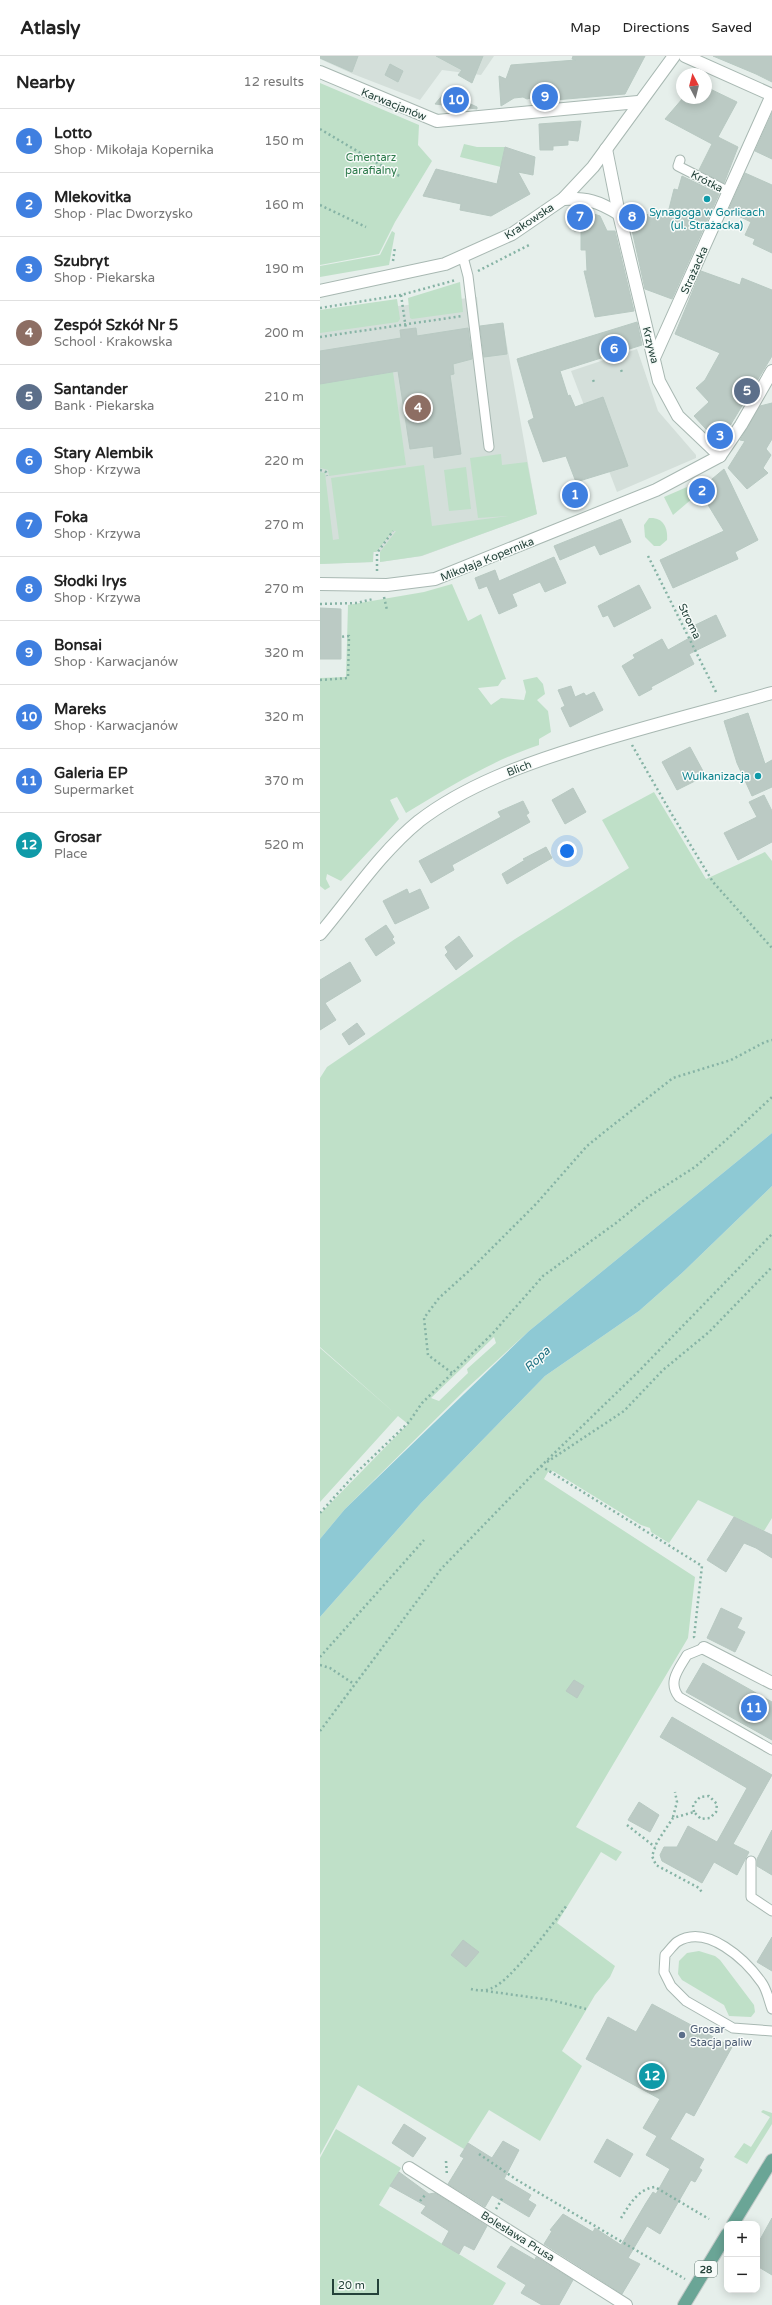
<!DOCTYPE html>
<html lang="en">
<head>
<meta charset="utf-8">
<style>
	:root { --surface:#fff; --page:#f2f2f2; --text:#222; --muted:#767676; --line:#e0e0e0; --accent:#111827 }
	body { margin:0; font-family:"Varela Round",sans-serif; background:var(--page); color:var(--text) }
	.controls { position:absolute; right:12px; bottom:12px; display:grid; overflow:hidden; border-radius:8px; box-shadow:0 2px 10px #0003 }
	.controls button { width:36px; height:36px; display:grid; place-items:center; padding:0; border:0; border-bottom:1px solid var(--line); background:var(--surface); color:var(--text); font:20px sans-serif }
	.compass { position:absolute; left:356px; top:12px; width:36px; height:36px; border-radius:50%; background:var(--surface); box-shadow:0 2px 10px #0003; rotate:353deg }
	.scale { position:absolute; left:12px; bottom:10px; width:47px; box-sizing:border-box; padding-left:4px; border:2px solid #24423a; border-top:0; font-size:11px; line-height:14px; white-space:nowrap; color:#24423a; -webkit-text-stroke:3px #f7fbf9; paint-order:stroke }
	.you { position:absolute; left:247px; top:795px; width:14px; height:14px; margin:-10px; border:3px solid #fff; border-radius:50%; background:#1a73e8; box-shadow:0 0 0 6px #1a73e833 }
	.badge { display:grid; place-items:center; width:26px; height:26px; border-radius:50%; background:var(--accent); color:#fff; font-size:13px; font-weight:700 }
	.pin { position:absolute; translate:-50% -50%; border:2px solid #fff; box-shadow:0 1px 4px #0006 }
	.list { margin:0; padding:0; list-style:none }
	h2 { display:flex; justify-content:space-between; align-items:center; height:52px; margin:0; padding:0 16px; font-size:17px }
	h2 small { font-size:13px; font-weight:400; color:var(--muted) }
	.list li { display:grid; grid-template-columns:26px 1fr auto; gap:12px; align-items:center; box-sizing:border-box; height:64px; padding:0 16px; border-top:1px solid var(--line) }
	.list b { display:block; font-size:15px; white-space:nowrap }
	.list p { margin:0; font-size:13px; white-space:nowrap; color:var(--muted) }
	.list em { font-size:13px; font-style:normal; color:var(--muted) }
	.map { position:relative; flex:none; width:452px; height:2249px; overflow:hidden }
	header { display:flex; align-items:center; gap:24px; box-sizing:border-box; height:56px; padding:0 20px; background:var(--surface); border-bottom:1px solid var(--line) }
	header strong { font-size:19px }
	nav { display:flex; gap:22px; margin-inline-start:auto; font-size:14px }
	main { display:flex }
	aside { flex:1; background:var(--surface) }
	.map>svg:first-child { display:block }
</style>
</head>
<body>
<header>
<strong>Atlasly</strong>
<nav><a>Map</a><a>Directions</a><a>Saved</a></nav>
</header>
<main>
<aside>
<h2>Nearby<small>12 results</small></h2>
<ul class="list">
<li><span class="badge" style="background:#3f7fe0">1</span><div><b>Lotto</b><p>Shop · Mikołaja Kopernika</p></div><em>150 m</em></li>
<li><span class="badge" style="background:#3f7fe0">2</span><div><b>Mlekovitka</b><p>Shop · Plac Dworzysko</p></div><em>160 m</em></li>
<li><span class="badge" style="background:#3f7fe0">3</span><div><b>Szubryt</b><p>Shop · Piekarska</p></div><em>190 m</em></li>
<li><span class="badge" style="background:#8d6e63">4</span><div><b>Zespół Szkół Nr 5</b><p>School · Krakowska</p></div><em>200 m</em></li>
<li><span class="badge" style="background:#5c6f8a">5</span><div><b>Santander</b><p>Bank · Piekarska</p></div><em>210 m</em></li>
<li><span class="badge" style="background:#3f7fe0">6</span><div><b>Stary Alembik</b><p>Shop · Krzywa</p></div><em>220 m</em></li>
<li><span class="badge" style="background:#3f7fe0">7</span><div><b>Foka</b><p>Shop · Krzywa</p></div><em>270 m</em></li>
<li><span class="badge" style="background:#3f7fe0">8</span><div><b>Słodki Irys</b><p>Shop · Krzywa</p></div><em>270 m</em></li>
<li><span class="badge" style="background:#3f7fe0">9</span><div><b>Bonsai</b><p>Shop · Karwacjanów</p></div><em>320 m</em></li>
<li><span class="badge" style="background:#3f7fe0">10</span><div><b>Mareks</b><p>Shop · Karwacjanów</p></div><em>320 m</em></li>
<li><span class="badge" style="background:#3f7fe0">11</span><div><b>Galeria EP</b><p>Supermarket</p></div><em>370 m</em></li>
<li><span class="badge" style="background:#0f9aa8">12</span><div><b>Grosar</b><p>Place</p></div><em>520 m</em></li>
</ul>
</aside>
<div class="map">
<svg width="452" height="2249" viewBox="0 0 452 2249">
	<rect width="100%" height="100%" fill="#e6efeb"/>
	<g fill="#d4dfda">
		<polygon points="0,0 174,0 161,19 122,14 100,44 33,18 0,3"/>
		<polygon points="157,241 160,271 183,267 217,458 102,500 60,506 60,496 54,496 53,506 0,508 0,259"/>
		<polygon points="317,293 338,355 376,399 376,402 297,436 251,315"/>
	</g>
	<g fill="#bfe0c8" fill-rule="evenodd">
		<polygon points="0,27 99,69 98,89 112,105 75,166 59,198 0,209"/>
		<polygon points="144,88 157,91 185,91 181,111 140,101"/>
		<polygon points="72,175 75,177 69,209 0,221 0,210 60,199"/>
		<polygon points="140,226 143,256 92,263 90,262 88,242"/>
		<polygon points="77,243 80,263 78,266 0,277 0,254"/>
		<polygon points="73,316 86,409 9,420 8,414 0,412 0,328"/>
		<polygon points="181,398 182,409 207,406 217,458 101,500 60,506 60,496 76,475 73,475 56,496 53,496 53,506 0,508 0,416 5,417 13,484 19,483 11,422 104,409 112,470 188,460 158,462 150,402"/>
		<polygon points="146,411 151,453 129,455 124,414"/>
		<polygon points="367,431 373,442 353,459 344,441"/>
		<path d="M 329,462 C 343,461 348,471 347,484 L 340,490 L 334,490 L 325,481 L 324,469 Z"/>
		<path d="M 132,528 L 148,565 L 161,558 L 186,623 L 182,624 L 178,630 L 158,632 L 171,649 L 181,642 L 204,644 L 206,636 L 203,624 L 217,621 L 223,628 L 225,638 L 217,644 L 228,655 L 231,676 L 219,683 L 219,689 C 171,705 129,731 86,757 L 77,741 L 70,744 L 79,763 L 21,825 L 7,818 L 6,823 L 10,831 L 5,834 L 0,830 L 0,622 L 26,621 L 28,549 L 104,536 Z"/>
		<path d="M 334,736 L 386,823 L 445,796 L 452,805 L 452,1077 L 209,1275 L 145,1334 L 25,1453 L 0,1483 L 0,1458 L 88,1368 L 78,1360 L 0,1446 L 0,1292 L 78,1360 L 0,1291 L 0,1022 L 7,1011 L 195,883 L 309,812 L 282,764 ZM 174,1281 L 176,1287 L 147,1313 L 148,1317 L 119,1345 L 111,1342 Z"/>
		<polygon points="452,1130 452,1462 444,1475 378,1444 349,1487 331,1476 330,1472 321,1469 233,1415 228,1416 224,1423 375,1521 368,1582 256,1771 302,1796 296,1805 281,1796 237,1867 295,1910 290,1921 275,1939 242,1995 262,2010 220,2085 169,2054 144,2093 38,2029 0,2099 0,1561 101,1447 225,1320 319,1255 362,1217"/>
		<polygon points="379,1895 395,1900 400,1904 434,1949 435,1956 431,1961 409,1960 404,1949 362,1924 358,1918 359,1905 367,1897"/>
		<polygon points="443,2054 452,2057 452,2068 427,2108 414,2101 424,2087 431,2091 450,2061 441,2056"/>
		<polygon points="16,2073 81,2112 59,2149 186,2227 173,2249 0,2249 0,2102"/>
	</g>
	<polygon fill="#8ec9d4" points="452,1077 452,1130 362,1217 319,1255 225,1320 101,1447 0,1561 0,1483 25,1453 209,1275"/>
	<g fill="#bbcac4" stroke="#b8c9c2">
		<polygon points="0,0 38,0 32,16 0,2"/>
		<polygon points="116,0 163,0 152,27 138,19 142,14"/>
		<polygon points="253,0 325,0 305,38 235,44 217,44 214,41 207,43 203,41 194,42 181,50 179,20 186,23 191,9 256,4 252,3"/>
		<polygon points="393,0 452,0 452,26 436,18"/>
		<polygon points="70,8 83,15 78,26 65,19"/>
		<polygon points="386,31 417,46 398,81 418,91 404,127 379,114 392,88 345,63 363,42 386,42"/>
		<polygon points="125,36 157,51 157,53 115,48"/>
		<polygon points="452,57 452,103 435,95"/>
		<polygon points="261,65 258,85 248,84 248,89 233,90 233,94 220,94 219,68"/>
		<polygon points="185,91 215,101 213,119 198,116 210,138 171,160 140,154 141,148 103,140 116,113 177,128"/>
		<polygon points="425,117 452,129 452,197 433,188 435,183 425,179 431,166 408,155"/>
		<polygon points="362,120 399,138 352,243 325,233 308,156 347,161 354,133 358,134"/>
		<polygon points="265,155 280,160 287,175 295,175 314,255 275,261 264,215 267,215 266,194 261,194 261,175 254,175 252,162"/>
		<polygon points="381,215 420,229 422,222 452,234 452,300 402,383 395,383 374,360 389,346 376,332 385,324 400,297 355,278"/>
		<polygon points="317,266 322,289 240,315 248,340 250,339 255,351 283,341 308,410 256,426 246,400 223,406 208,365 214,362 197,303"/>
		<polygon points="183,267 187,298 164,301 160,270"/>
		<polygon points="96,272 97,280 148,272 152,303 133,308 134,318 130,319 141,398 114,402 113,390 90,393 78,315 0,328 0,295 81,282 80,274"/>
		<polygon points="452,347 452,383 446,393 451,399 443,412 448,417 427,433 408,412 425,385 420,384 440,350"/>
		<polygon points="404,413 438,484 415,496 418,503 353,532 340,504 404,475 379,434"/>
		<polygon points="301,463 311,486 280,499 275,489 240,504 234,490"/>
		<polygon points="234,501 246,527 225,536 220,526 192,538 197,550 179,558 167,530 159,533 155,522 175,514 179,525"/>
		<polygon points="319,529 331,552 294,571 288,559 283,561 278,550"/>
		<polygon points="0,552 21,553 21,603 0,603"/>
		<polygon points="396,559 406,580 369,598 374,608 331,631 332,633 319,640 302,610 315,602 313,599 342,583 348,594 373,580 369,572"/>
		<polygon points="251,630 255,641 264,637 266,640 274,636 283,654 250,671 241,652 245,650 238,634"/>
		<polygon points="428,657 445,708 452,704 452,731 432,740 417,707 404,665"/>
		<polygon points="370,691 383,715 375,720 377,724 357,734 342,706"/>
		<polygon points="253,732 266,756 245,768 232,744"/>
		<polygon points="444,739 452,755 452,786 418,804 404,777 437,761 429,746"/>
		<polygon points="203,745 209,757 206,759 210,766 132,809 134,814 111,827 99,805 181,761 178,756"/>
		<polygon points="226,791 232,802 187,828 182,818 205,804 203,803"/>
		<polygon points="87,833 89,838 100,833 109,852 75,868 63,845"/>
		<polygon points="66,869 74,881 72,883 75,887 56,900 45,883"/>
		<polygon points="139,880 153,900 136,914 125,899 128,896 125,891"/>
		<polygon points="30,906 41,925 5,947 16,964 0,974 0,924"/>
		<polygon points="37,967 45,978 29,989 22,978"/>
		<polygon points="414,1461 452,1479 452,1502 436,1492 424,1487 406,1516 387,1504"/>
		<polygon points="401,1552 422,1562 417,1572 425,1576 415,1596 387,1582"/>
		<polygon points="383,1607 452,1646 452,1684 366,1636"/>
		<polygon points="254,1624 264,1630 257,1642 246,1635"/>
		<polygon points="352,1661 452,1719 413,1788 429,1796 417,1819 394,1806 382,1827 342,1805 340,1799 344,1791 357,1791 368,1770 397,1786 427,1732 340,1681"/>
		<polygon points="319,1746 339,1759 330,1776 308,1764"/>
		<polygon points="452,1774 452,1819 437,1810 437,1803"/>
		<polygon points="452,1881 452,1915 437,1906"/>
		<polygon points="143,1884 159,1896 146,1911 131,1899"/>
		<polygon points="332,1948 412,1991 374,2060 366,2056 350,2083 384,2103 379,2112 382,2114 375,2126 371,2124 340,2178 327,2170 308,2202 320,2208 302,2238 224,2188 232,2175 230,2174 243,2158 273,2176 275,2172 301,2189 326,2147 333,2136 336,2138 350,2113 326,2099 337,2080 323,2072 340,2043 266,2003 288,1961 316,1976"/>
		<polygon points="84,2068 106,2082 93,2101 72,2087"/>
		<polygon points="287,2083 313,2098 300,2121 274,2106"/>
		<polygon points="183,2085 199,2094 184,2123 211,2139 208,2144 216,2149 209,2161 172,2139 165,2151 128,2128 144,2102 140,2100 148,2087 172,2102"/>
		<polygon points="79,2116 109,2138 115,2137 167,2170 154,2194 144,2189 139,2198 122,2188 129,2175 101,2157 106,2150 70,2130"/>
		<polygon points="452,2162 452,2219 437,2210 437,2189"/>
		<polygon points="191,2190 215,2204 216,2201 253,2224 239,2249 222,2249 201,2237 206,2229 177,2211"/>
	</g>
	<g fill="none" stroke-linecap="round" stroke-linejoin="round">
		<g stroke="#a8b8b2" stroke-width="11">
			<g id="service">
				<polyline points="360,104 358,110 409,136"/>
				<polyline points="143,201 148,220 169,391"/>
				<path d="M 384,1592 L 367,1599 C 359,1613 347,1626 359,1641 L 452,1694"/>
				<polyline points="431,1805 431,1841 452,1855"/>
				<path d="M 452,1953 C 449,1945 447,1934 442,1927 C 426,1904 387,1867 357,1886 C 353,1889 349,1895 345,1899 L 344,1916 L 351,1930 L 366,1945 L 413,1972 L 452,1975"/>
			</g>
		</g>
		<g stroke="#a8b8b2" stroke-width="14">
			<g id="minor">
				<polyline points="365,0 452,39"/>
				<polyline points="0,16 117,65 318,46"/>
				<polyline points="286,93 299,158 339,325 358,360 400,400"/>
				<path d="M 243,143 C 267,142 278,145 299,158"/>
				<polyline points="334,302 452,39"/>
				<polyline points="0,528 67,529 115,523 336,434 400,400 421,369 452,315"/>
				<path d="M 0,878 C 32,840 60,797 99,765 C 146,729 205,708 260,691 C 323,671 388,655 452,637"/>
				<polyline points="384,1592 452,1627"/>
				<polyline points="89,2112 306,2249"/>
			</g>
		</g>
		<g stroke="#a8b8b2" stroke-width="14">
			<polyline id="tertiary" points="0,235 125,208 192,178 243,143 273,111 354,0"/>
		</g>
		<g stroke="#c2cac8" stroke-width="14">
			<g id="primary">
				<polyline points="413,2168 452,2104"/>
				<polyline points="364,2249 407,2178"/>
			</g>
		</g>
		<g stroke="#86b3a5" stroke-width="2.5" stroke-dasharray="2 3" stroke-linecap="butt">
			<polyline points="0,73 81,121"/>
			<polyline points="0,149 46,171"/>
			<polyline points="73,205 75,191"/>
			<polyline points="158,215 211,188"/>
			<polyline points="81,239 86,273"/>
			<polyline points="0,252 81,239 136,224"/>
			<polyline points="0,281 142,260"/>
			<polyline points="301,314 302,316"/>
			<polyline points="273,324 274,326"/>
			<polyline points="0,414 6,416 7,420"/>
			<polyline points="328,500 397,638"/>
			<polyline points="57,515 57,497 73,475"/>
			<polyline points="64,541 67,554"/>
			<polyline points="0,548 37,547 53,543"/>
			<polyline points="0,624 28,622 29,580 21,581"/>
			<polyline points="312,689 351,757 393,826 452,892"/>
			<polyline points="132,1317 108,1299 104,1262 119,1242 150,1214 216,1148 267,1090 288,1073 353,1022 411,1004 445,986 452,984"/>
			<polyline points="227,1406 304,1355 343,1314 389,1276 452,1211"/>
			<polyline points="221,1410 382,1510 374,1581 376,1583"/>
			<polyline points="0,1457 37,1416 89,1366 102,1347 173,1277 223,1220 296,1167 328,1141 375,1111 405,1085 452,1041"/>
			<polyline points="0,1601 104,1484"/>
			<polyline points="0,1609 10,1612 34,1628"/>
			<polyline points="0,1675 121,1513 220,1411 318,1316 452,1178"/>
			<polyline points="374,1756 373,1749 380,1741 389,1740 397,1748 396,1756 390,1762 381,1763 374,1756 353,1762 337,1786 332,1800 336,1809 379,1832 383,1838"/>
			<polyline points="353,1761 357,1746 355,1736"/>
			<polyline points="307,1769 335,1791"/>
			<path d="M 151,1933 C 157,1935 167,1935 172,1932 C 190,1926 234,1866 247,1849"/>
			<polyline points="166,1935 231,1944 266,1953"/>
			<polyline points="159,2098 197,2124 365,2223"/>
			<polyline points="126,2105 127,2120"/>
			<polyline points="100,2145 106,2138"/>
			<polyline points="176,2153 183,2141"/>
			<path d="M 301,2162 C 310,2148 318,2133 335,2131 L 389,2163"/>
		</g>
		<use href="#service" stroke="#fff" stroke-width="9"/>
		<use href="#minor" stroke="#fff" stroke-width="12"/>
		<use href="#tertiary" stroke="#fff" stroke-width="12"/>
		<use href="#primary" stroke="#6aa596" stroke-width="12"/>
	</g>
	<g fill="#0f9aa8" stroke="#f7fbf9" stroke-width="1.5">
		<circle cx="387" cy="143" r="4"/>
		<circle cx="438" cy="720" r="4"/>
	</g>
	<circle fill="#5c6f8a" stroke="#f7fbf9" stroke-width="1.5" cx="362" cy="1979" r="4"/>
	<g text-anchor="middle" stroke-width="3" stroke-linejoin="round" paint-order="stroke">
		<rect fill="#f7fbf9" stroke="#637a73" stroke-width="1" x="375" y="2205" width="22" height="16" rx="3"/>
		<g font-size="10" font-weight="bold" fill="#24423a">
			<text x="386" y="2217">28</text>
		</g>
		<g font-size="11" fill="#24423a" stroke="#f7fbf9">
			<text transform="translate(74 48) rotate(22)" y="4">Karwacjanów</text>
			<text transform="translate(387 125) rotate(27)" y="4">Krótka</text>
			<text transform="translate(209 165) rotate(-33)" y="4">Krakowska</text>
			<text transform="translate(374 214) rotate(-66)" y="4">Strażacka</text>
			<text transform="translate(331 289) rotate(76)" y="4">Krzywa</text>
			<text transform="translate(167 503) rotate(-22)" y="4">Mikołaja Kopernika</text>
			<text transform="translate(370 565) rotate(64)" y="4">Stroma</text>
			<text transform="translate(199 712) rotate(-21)" y="4">Blich</text>
			<text transform="translate(198 2180) rotate(32)" y="4">Bolesława Prusa</text>
		</g>
		<g font-size="11" fill="#2d7a4b" stroke="#f7fbf9">
			<text x="51" y="105">Cmentarz<tspan x="51" dy="13">parafialny</tspan></text>
		</g>
		<g font-size="11" fill="#0d838f" stroke="#f7fbf9">
			<text x="387" y="160">Synagoga w Gorlicach<tspan x="387" dy="13">(ul. Strażacka)</tspan></text>
			<text x="430" y="724" text-anchor="end">Wulkanizacja</text>
		</g>
		<g font-size="11" fill="#4e5e75" stroke="#f7fbf9" text-anchor="start">
			<text x="370" y="1977">Grosar<tspan x="370" dy="13">Stacja paliw</tspan></text>
		</g>
		<g font-size="12" font-style="italic" fill="#1c6f80" stroke="#f7fbf9">
			<text transform="translate(217 1303) rotate(-43)" y="4">Ropa</text>
		</g>
	</g>
</svg>
<div class="controls">
<button>+</button>
<button>−</button>
</div>
<svg class="compass" viewBox="-18 -18 36 36"><path d="M0-13l5 13h-10z" fill="#e53935"/><path d="M0 13l5-13h-10z" fill="#767676"/></svg>
<div class="scale">20 m</div>
<div class="you"></div>
<div class="pin badge" style="left:255px;top:439px;background:#3f7fe0">1</div>
<div class="pin badge" style="left:382px;top:435px;background:#3f7fe0">2</div>
<div class="pin badge" style="left:400px;top:380px;background:#3f7fe0">3</div>
<div class="pin badge" style="left:98px;top:352px;background:#8d6e63">4</div>
<div class="pin badge" style="left:427px;top:335px;background:#5c6f8a">5</div>
<div class="pin badge" style="left:294px;top:293px;background:#3f7fe0">6</div>
<div class="pin badge" style="left:260px;top:161px;background:#3f7fe0">7</div>
<div class="pin badge" style="left:312px;top:161px;background:#3f7fe0">8</div>
<div class="pin badge" style="left:225px;top:41px;background:#3f7fe0">9</div>
<div class="pin badge" style="left:136px;top:44px;background:#3f7fe0">10</div>
<div class="pin badge" style="left:434px;top:1652px;background:#3f7fe0">11</div>
<div class="pin badge" style="left:332px;top:2020px;background:#0f9aa8">12</div>
</div>
</main>
</body>
</html>
